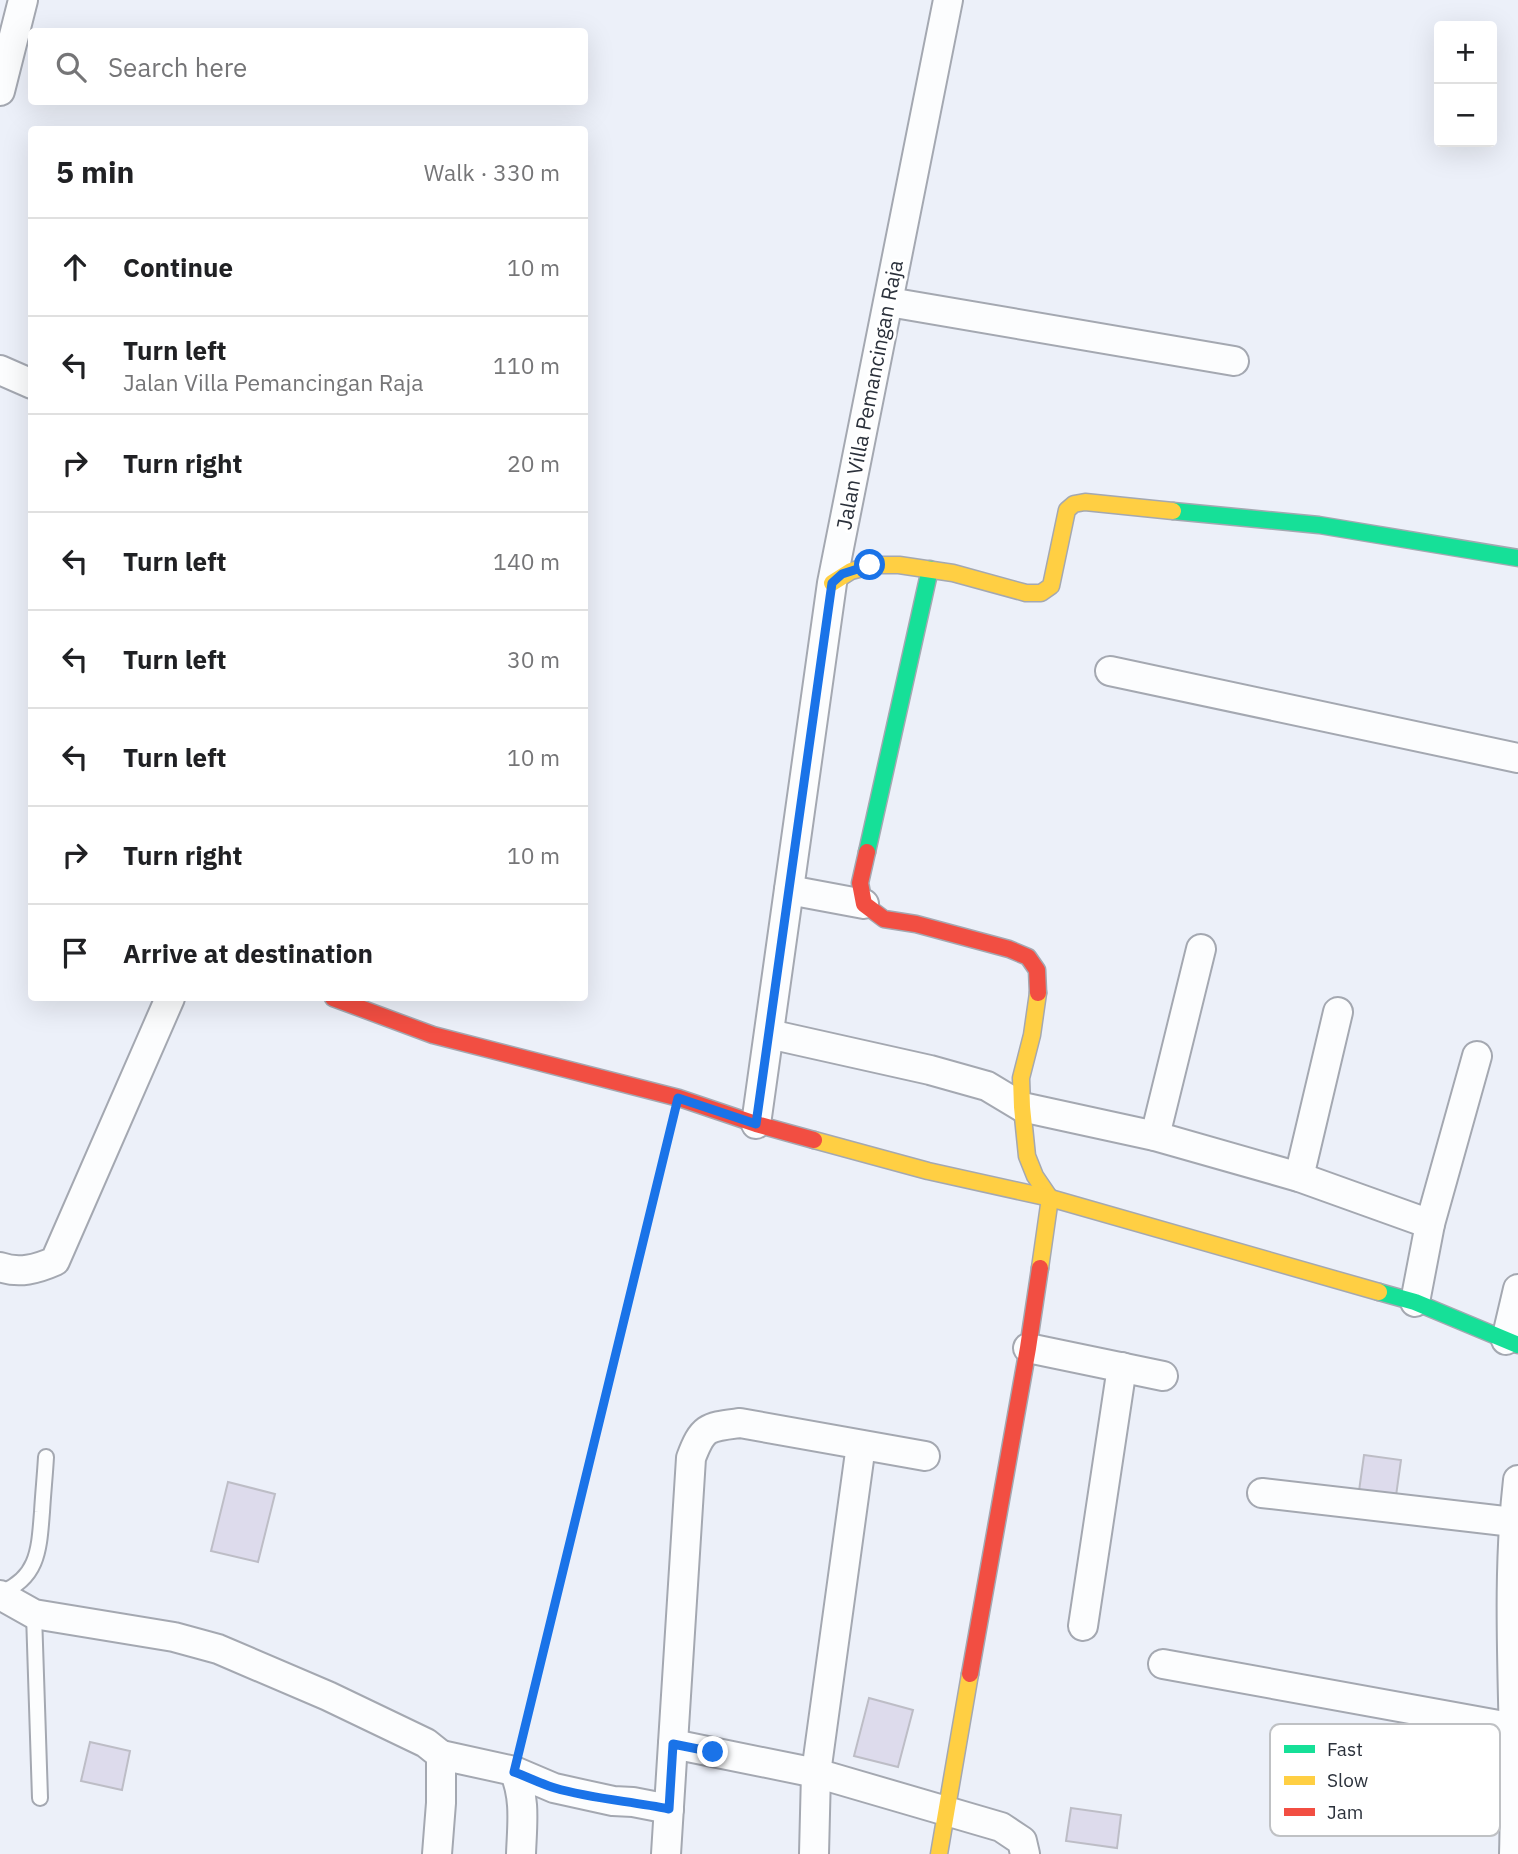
<!DOCTYPE html>
<html lang="en">
<head>
<meta charset="utf-8">
<style>
	:root { --surface:#fff; --page:#f2f2f2; --text:#202124; --muted:#757577; --line:#e0e0e0 }
	body { margin:0; font-family:"IBM Plex Sans",sans-serif; background:var(--page); color:var(--text) }
	.controls { position:absolute; right:21px; top:21px; display:grid; overflow:hidden; border-radius:7px; box-shadow:0 7px 28px #0002 }
	.controls button { width:63px; height:63px; display:grid; place-items:center; padding:0; border:0; border-bottom:2px solid var(--line); background:var(--surface); color:var(--text); font:35px sans-serif }
	.stop { position:absolute; width:21px; height:21px; margin:-16px; border:5px solid #1a73e8; border-radius:50%; background:#fff }
	.stop.end { background:#1a73e8; border-color:#fff; box-shadow:0 2px 7px #0008 }
	.list { margin:0; padding:0; list-style:none }
	h2 { display:flex; justify-content:space-between; align-items:center; height:91px; margin:0; padding:0 28px; font-size:30px }
	h2 small { font-size:23px; font-weight:400; color:var(--muted) }
	.list li { display:grid; grid-template-columns:46px 1fr auto; gap:21px; align-items:center; box-sizing:border-box; height:98px; padding:0 28px; border-top:2px solid var(--line) }
	.list b { display:block; font-size:26px; white-space:nowrap }
	.list p { margin:0; font-size:23px; white-space:nowrap; color:var(--muted) }
	.list em { font-size:23px; font-style:normal; color:var(--muted) }
	.icon { flex:none; width:38px; height:38px; fill:none; stroke:currentColor; stroke-width:2; stroke-linecap:round; stroke-linejoin:round }
	.map { position:relative; flex:none; width:1518px; height:1854px; overflow:hidden }
	.search { position:absolute; background:var(--surface); box-shadow:0 7px 28px #0002; left:28px; top:28px; width:560px; height:77px; display:flex; align-items:center; gap:18px; box-sizing:border-box; padding:0 24px; border-radius:7px; color:var(--muted); font-size:26px }
	.panel { position:absolute; background:var(--surface); box-shadow:0 7px 28px #0002; left:28px; top:126px; width:560px; height:875px; border-radius:7px }
	.map>svg:first-child { display:block }
</style>
</head>
<body>
<div class="map">
<svg width="1518" height="1854" viewBox="0 0 1518 1854">
	<rect width="100%" height="100%" fill="#ecf0f9"/>
	<g fill="#dddbec" stroke="#bdbdc6" stroke-width="2">
		<polygon points="1364,1455 1401,1460 1396,1496 1359,1491"/>
		<polygon points="228,1482 275,1494 258,1562 211,1551"/>
		<polygon points="869,1698 913,1710 898,1767 854,1756"/>
		<polygon points="90,1742 130,1751 122,1790 81,1781"/>
		<polygon points="1071,1808 1121,1815 1117,1848 1066,1841"/>
	</g>
	<g fill="none" stroke-linecap="round" stroke-linejoin="round">
		<g stroke="#a4a8b1" stroke-width="18">
			<g id="lane">
				<path d="M 0,1593 C 39,1578 39,1548 42,1512 C 43,1494 45,1475 46,1457"/>
				<polyline points="34,1614 40,1798"/>
			</g>
		</g>
		<g stroke="#a4a8b1" stroke-width="32">
			<g id="street">
				<polyline points="0,91 23,0"/>
				<polyline points="889,302 1234,361"/>
				<polyline points="0,370 32,384"/>
				<polyline points="1110,671 1518,758"/>
				<polyline points="789,890 864,904"/>
				<polyline points="769,1034 930,1070 987,1086 1022,1107 1155,1136 1299,1177 1430,1224"/>
				<polyline points="756,1124 832,583 948,0"/>
				<polyline points="1155,1136 1201,949"/>
				<polyline points="1299,1177 1338,1012"/>
				<path d="M 0,1267 C 19,1274 37,1269 55,1261 L 170,998"/>
				<polyline points="1415,1302 1430,1224 1477,1056"/>
				<polyline points="1506,1340 1518,1289"/>
				<polyline points="1028,1348 1163,1376"/>
				<polyline points="1262,1493 1513,1522"/>
				<polyline points="0,1595 34,1614 174,1637 218,1649 328,1696 426,1743 441,1755 441,1803 437,1854"/>
				<polyline points="1083,1626 1122,1367"/>
				<polyline points="1163,1664 1515,1728"/>
				<polyline points="673,1744 816,1773 1001,1827 1022,1841 1025,1854"/>
				<polyline points="441,1755 514,1771 554,1788 613,1801 633,1802 669,1809"/>
				<path d="M 514,1771 C 526,1798 522,1826 521,1854"/>
				<path d="M 666,1854 L 691,1458 C 703,1426 708,1427 740,1423 L 925,1456"/>
				<polyline points="814,1854 816,1773 861,1445"/>
				<path d="M 1514,1854 C 1518,1730 1504,1602 1518,1480"/>
			</g>
		</g>
		<g stroke="#a4a8b1" stroke-width="19">
			<g id="fast">
				<polyline points="1173,511 1319,525 1518,558"/>
				<polyline points="867,852 930,569"/>
				<polyline points="1379,1292 1415,1302 1518,1345"/>
			</g>
		</g>
		<g stroke="#a4a8b1" stroke-width="19">
			<g id="slow">
				<polyline points="832,583 851,571 874,565 899,565 953,573 1026,593 1041,593 1051,586 1067,510 1074,504 1085,502 1173,511"/>
				<polyline points="1038,993 1032,1035 1021,1078 1022,1107 1027,1156 1035,1176 1050,1198 1040,1268"/>
				<polyline points="814,1140 928,1171 1050,1198 1379,1292"/>
				<polyline points="939,1854 970,1674"/>
			</g>
		</g>
		<g stroke="#a4a8b1" stroke-width="19">
			<g id="jam">
				<polyline points="867,852 860,883 864,904 884,919 916,924 1009,949 1028,957 1037,970 1038,993"/>
				<polyline points="333,998 433,1035 679,1098 756,1124 814,1140"/>
				<polyline points="970,1674 1028,1348 1040,1268"/>
			</g>
		</g>
		<polyline stroke="#d0d2d5" stroke-width="4.5" stroke-dasharray="3.5 5" stroke-linecap="butt" points="521,1743 670,1133"/>
		<use href="#lane" stroke="#fcfdfe" stroke-width="14"/>
		<use href="#street" stroke="#fcfdfe" stroke-width="28"/>
		<use href="#fast" stroke="#16e098" stroke-width="16"/>
		<use href="#slow" stroke="#ffcf43" stroke-width="16"/>
		<use href="#jam" stroke="#f24e42" stroke-width="16"/>
	</g>
	<g fill="none" stroke-linecap="round" stroke-linejoin="round">
		<path stroke="#1a73e8" stroke-width="9" d="M 713,1752 L 673,1744 L 669,1809 C 631,1801 592,1799 555,1788 C 541,1784 528,1777 514,1772 L 678,1098 L 756,1124 L 832,583 L 842,574 L 870,565"/>
	</g>
	<g text-anchor="middle" stroke-width="6" stroke-linejoin="round" paint-order="stroke">
		<g font-size="21" fill="#2b313b" stroke="#fff">
			<text transform="translate(870 395) rotate(-79)" y="7">Jalan Villa Pemancingan Raja</text>
		</g>
	</g>
	<rect x="1270" y="1724" width="230" height="112" rx="10" fill="#fff" stroke="#bfc1c4" stroke-width="2"/>
	<rect x="1284" y="1745" width="31" height="8" fill="#16e098"/>
	<rect x="1284" y="1776" width="31" height="9" fill="#ffcf43"/>
	<rect x="1284" y="1808" width="31" height="8" fill="#f24e42"/>
	<g font-size="19" fill="#2b313b">
		<text x="1327" y="1756">Fast</text>
		<text x="1327" y="1787">Slow</text>
		<text x="1327" y="1819">Jam</text>
	</g>
</svg>
<div class="controls">
<button>+</button>
<button>−</button>
</div>
<div class="stop" style="left:870px;top:565px"></div>
<div class="stop end" style="left:713px;top:1752px"></div>
<div class="search"><svg class="icon" aria-label="search" viewBox="0 0 24 24"><circle cx="10" cy="10" r="6"/><path d="M15 15l6 6"/></svg>Search here</div>
<section class="panel">
<h2>5 min<small>Walk · 330 m</small></h2>
<ul class="list">
<li><svg class="icon" aria-label="ahead" viewBox="0 0 24 24"><path d="M12 20V5M6 11l6-6 6 6"/></svg><div><b>Continue</b></div><em>10 m</em></li>
<li><svg class="icon" aria-label="left" viewBox="0 0 24 24"><path d="M17 20v-9H6M10 6l-5 5 5 5"/></svg><div><b>Turn left</b><p>Jalan Villa Pemancingan Raja</p></div><em>110 m</em></li>
<li><svg class="icon" aria-label="right" viewBox="0 0 24 24"><path d="M7 20v-9h11M14 6l5 5-5 5"/></svg><div><b>Turn right</b></div><em>20 m</em></li>
<li><svg class="icon" aria-label="left" viewBox="0 0 24 24"><path d="M17 20v-9H6M10 6l-5 5 5 5"/></svg><div><b>Turn left</b></div><em>140 m</em></li>
<li><svg class="icon" aria-label="left" viewBox="0 0 24 24"><path d="M17 20v-9H6M10 6l-5 5 5 5"/></svg><div><b>Turn left</b></div><em>30 m</em></li>
<li><svg class="icon" aria-label="left" viewBox="0 0 24 24"><path d="M17 20v-9H6M10 6l-5 5 5 5"/></svg><div><b>Turn left</b></div><em>10 m</em></li>
<li><svg class="icon" aria-label="right" viewBox="0 0 24 24"><path d="M7 20v-9h11M14 6l5 5-5 5"/></svg><div><b>Turn right</b></div><em>10 m</em></li>
<li><svg class="icon" aria-label="arrive" viewBox="0 0 24 24"><path d="M6 21V4h12l-3 4 3 4H6"/></svg><div><b>Arrive at destination</b></div></li>
</ul>
</section>
</div>
</body>
</html>
